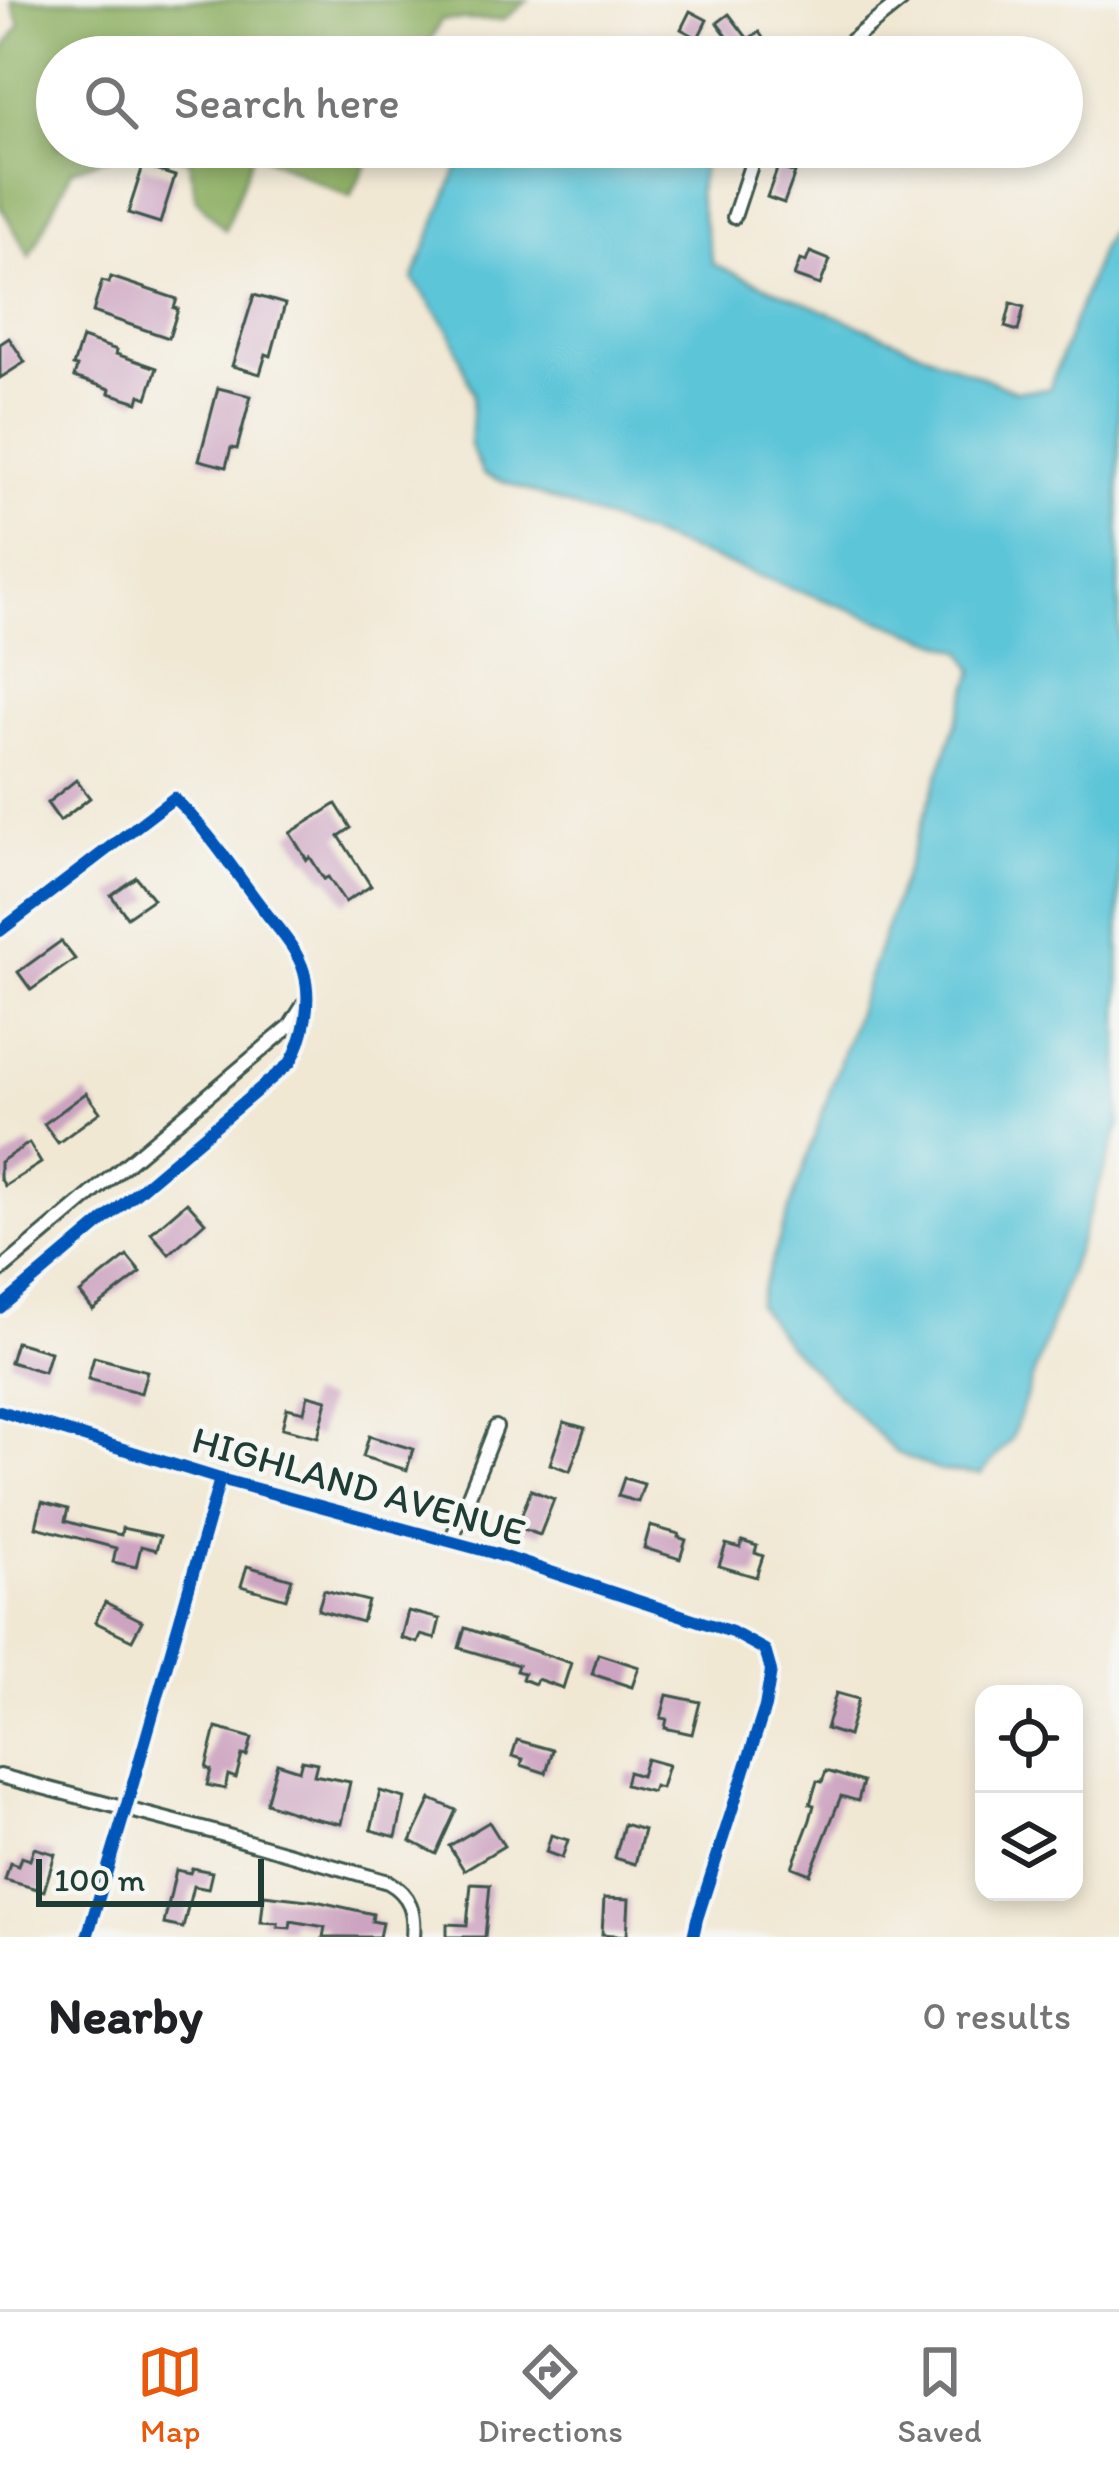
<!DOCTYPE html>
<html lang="en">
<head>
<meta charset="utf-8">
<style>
	:root { --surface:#fff; --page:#f2f2f2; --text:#202124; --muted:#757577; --line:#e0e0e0; --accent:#ea580c }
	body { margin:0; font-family:Itim,sans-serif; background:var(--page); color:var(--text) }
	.controls { position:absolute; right:36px; bottom:36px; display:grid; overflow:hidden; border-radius:24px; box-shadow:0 6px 18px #0003 }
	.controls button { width:108px; height:108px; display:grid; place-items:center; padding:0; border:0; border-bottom:3px solid var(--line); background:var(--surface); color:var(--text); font:60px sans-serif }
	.scale { position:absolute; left:36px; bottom:30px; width:228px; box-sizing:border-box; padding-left:12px; border:6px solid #1f3d34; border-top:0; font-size:33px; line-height:42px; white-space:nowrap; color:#1f3d34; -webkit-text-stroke:9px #f6f6f2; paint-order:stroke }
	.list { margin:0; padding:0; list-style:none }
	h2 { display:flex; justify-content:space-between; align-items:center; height:156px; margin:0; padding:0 48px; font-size:51px }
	h2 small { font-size:39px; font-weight:400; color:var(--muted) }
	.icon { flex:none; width:66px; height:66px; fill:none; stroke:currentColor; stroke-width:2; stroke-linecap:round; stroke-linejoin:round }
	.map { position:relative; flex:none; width:1119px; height:1937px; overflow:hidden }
	.search { position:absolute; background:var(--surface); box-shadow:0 6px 18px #0003; left:36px; right:36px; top:36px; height:132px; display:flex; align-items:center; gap:30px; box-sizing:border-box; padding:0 42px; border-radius:66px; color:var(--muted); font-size:45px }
	.sheet { height:372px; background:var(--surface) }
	nav { display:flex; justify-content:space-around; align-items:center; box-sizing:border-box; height:168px; border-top:3px solid var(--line); background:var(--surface); font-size:33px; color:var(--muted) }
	nav a { display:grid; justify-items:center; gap:6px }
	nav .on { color:var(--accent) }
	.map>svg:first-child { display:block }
</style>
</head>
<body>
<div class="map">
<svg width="1119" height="1937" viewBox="0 0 1119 1937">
	<rect width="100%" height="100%" fill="#f6f6f2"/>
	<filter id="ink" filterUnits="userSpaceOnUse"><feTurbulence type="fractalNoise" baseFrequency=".00833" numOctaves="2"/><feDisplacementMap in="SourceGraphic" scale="24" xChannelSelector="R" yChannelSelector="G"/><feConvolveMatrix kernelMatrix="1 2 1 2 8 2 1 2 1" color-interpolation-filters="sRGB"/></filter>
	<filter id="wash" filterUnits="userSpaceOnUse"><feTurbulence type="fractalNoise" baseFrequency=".004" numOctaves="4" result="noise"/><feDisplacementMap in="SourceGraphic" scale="48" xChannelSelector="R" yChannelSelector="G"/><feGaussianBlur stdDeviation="2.7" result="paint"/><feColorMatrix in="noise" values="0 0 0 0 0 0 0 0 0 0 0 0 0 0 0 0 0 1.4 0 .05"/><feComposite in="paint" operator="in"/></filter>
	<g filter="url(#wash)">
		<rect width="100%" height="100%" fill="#f1e8d4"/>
		<polygon fill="#90b166" stroke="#58774d" stroke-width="3" points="11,0 528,0 503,20 441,20 422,57 57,57 57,147 376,147 350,197 254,152 225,230 196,199 189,159 130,149 72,170 30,257 0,205 0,56 20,24"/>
		<polygon fill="#5cc5d8" stroke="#3e8186" stroke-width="3" points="466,147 696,147 703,166 698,194 713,264 1015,391 1049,389 1102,245 1119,215 1119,1127 1012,1438 981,1474 940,1471 895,1452 787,1344 757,1304 974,671 963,651 483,474 470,446 473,394 451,333 413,279"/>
		<g id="blocks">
			<g fill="#cca3c0">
				<polygon points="690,11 707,20 698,38 681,29"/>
				<polygon points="729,14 748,39 759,32 776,57 713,57 733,44 717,23"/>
				<polygon points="143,166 175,176 160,223 128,213"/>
				<polygon points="778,167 795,173 784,203 767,197"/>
				<polygon points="810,252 830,260 820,285 794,276 800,260 806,262"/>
				<polygon points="111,277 177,299 174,308 178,309 169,338 93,312 102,281 109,283"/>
				<polygon points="254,295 285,304 271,356 266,354 260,374 232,366"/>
				<polygon points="1011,303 1024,307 1018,331 1005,327"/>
				<polygon points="9,338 25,362 0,378 0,344"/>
				<polygon points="82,338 117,350 116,354 157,368 147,398 140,395 138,402 109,393 110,389 74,377 77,367 73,366"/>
				<polygon points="218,388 251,396 237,449 231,448 226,467 199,460"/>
				<polygon points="76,780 90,798 60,821 47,803"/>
				<polygon points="336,804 351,828 339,836 371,886 345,902 328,877 324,879 310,857 307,860 290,833"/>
				<polygon points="136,877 153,899 127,917 111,895"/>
				<polygon points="61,941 75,959 31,990 18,972"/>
				<polygon points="86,1093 100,1112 58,1143 44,1124"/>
				<polygon points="29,1143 41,1163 5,1186 0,1178 0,1162"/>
				<polygon points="187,1202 205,1222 169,1254 151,1233"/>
				<polygon points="127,1256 141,1273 93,1310 80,1293"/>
				<polygon points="16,1342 50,1352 44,1372 10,1362"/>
				<polygon points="94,1357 147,1371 141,1393 88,1379"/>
				<polygon points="308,1395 327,1400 318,1437 282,1428 287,1408 304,1412"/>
				<polygon points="564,1422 585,1428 570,1471 550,1464"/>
				<polygon points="369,1436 413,1449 407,1470 363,1457"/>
				<polygon points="624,1478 644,1484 638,1502 618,1496"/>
				<polygon points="531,1490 554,1499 540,1535 517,1527"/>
				<polygon points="42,1502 68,1509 65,1521 90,1528 121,1535 122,1528 160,1536 156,1550 141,1546 136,1567 113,1562 116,1548 36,1527"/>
				<polygon points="650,1526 679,1534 678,1537 686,1540 680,1559 644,1548"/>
				<polygon points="742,1541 757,1546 755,1553 763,1556 756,1577 719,1566 726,1544 740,1548"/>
				<polygon points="247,1566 292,1579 286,1599 241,1586"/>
				<polygon points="324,1590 368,1601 362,1622 318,1610"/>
				<polygon points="105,1602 142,1621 132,1640 95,1622"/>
				<polygon points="408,1611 440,1619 435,1639 421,1635 418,1643 401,1638"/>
				<polygon points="465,1628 571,1663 563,1688 537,1679 535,1684 522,1679 524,1673 516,1671 518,1665 459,1648"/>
				<polygon points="598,1654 639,1667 632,1687 592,1674"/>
				<polygon points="836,1693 858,1699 848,1736 826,1729"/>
				<polygon points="667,1695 700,1702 692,1734 665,1728 667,1719 661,1718"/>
				<polygon points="216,1728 252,1738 247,1756 242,1755 236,1778 228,1775 225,1789 207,1785 211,1770 206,1768"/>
				<polygon points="517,1740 553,1750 546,1773 521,1765 523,1759 512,1756"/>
				<polygon points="646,1759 668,1765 661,1788 654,1786 652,1792 625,1785 628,1772 641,1776"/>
				<polygon points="302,1760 317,1763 314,1775 350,1782 341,1824 308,1817 266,1803 277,1763 299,1770"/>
				<polygon points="826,1771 863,1782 858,1801 841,1796 810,1874 792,1867 810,1820 814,1805 810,1804 817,1781 822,1782"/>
				<polygon points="380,1791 405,1798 396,1837 371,1830"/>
				<polygon points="431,1799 456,1810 436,1854 411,1841"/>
				<polygon points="489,1822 504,1846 464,1870 449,1846"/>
				<polygon points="624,1824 644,1830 635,1864 615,1858"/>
				<polygon points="551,1835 568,1840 562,1858 546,1852"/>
				<polygon points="34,1848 55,1854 44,1891 5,1880 10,1863 18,1866 21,1857 30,1860"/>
				<polygon points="192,1868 212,1872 208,1889 193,1886 183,1928 164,1924 176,1870 190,1873"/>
				<polygon points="471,1884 490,1885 485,1937 447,1937 447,1924 467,1925"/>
				<polygon points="264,1895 316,1901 373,1914 372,1921 382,1923 379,1937 323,1937 325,1927 291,1921 290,1928 278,1927 278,1923 261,1922"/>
				<polygon points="604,1898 629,1899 627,1936 602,1934"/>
			</g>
		</g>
	</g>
	<g filter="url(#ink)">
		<use href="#blocks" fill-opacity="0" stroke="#3e574c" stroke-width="3"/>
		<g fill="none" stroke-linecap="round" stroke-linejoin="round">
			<g stroke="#3e574c" stroke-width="18">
				<g id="street">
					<polyline points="831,57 902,0"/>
					<polyline points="734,217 757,147"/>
					<path d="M 0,931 L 174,798 C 209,831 234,871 263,909 C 277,928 297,948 304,972 C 312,1000 305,1038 290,1063 L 0,1308"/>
					<polyline points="0,1271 290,1026 304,1004"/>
					<polyline points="0,1411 220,1479 493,1553 732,1632 765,1650 771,1671 765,1707 697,1919 693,1937"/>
					<polyline points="451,1541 496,1427"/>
					<path d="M 0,1776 L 214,1832 L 388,1882 C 411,1895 415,1912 413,1937"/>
					<polyline points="87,1937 126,1808 220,1479"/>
				</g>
			</g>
			<use href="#street" stroke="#fff" stroke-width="12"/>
			<g stroke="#f6f6f2" stroke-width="20">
				<g id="cycleway">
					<path d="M 0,931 L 174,798 C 209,831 234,871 263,909 C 277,928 297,948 304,972 C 312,1000 305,1038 290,1063 L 0,1308"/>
					<polyline points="0,1411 220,1479 493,1553 732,1632 765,1650 771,1671 765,1707 697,1919 693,1937"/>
					<polyline points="87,1937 126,1808 220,1479"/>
				</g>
			</g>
			<use href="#cycleway" stroke="#0057b8" stroke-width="12"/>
		</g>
	</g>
	<g text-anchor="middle" stroke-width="10" stroke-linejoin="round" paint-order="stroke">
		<g font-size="39" fill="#1f3d34" stroke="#f6f6f2">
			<text transform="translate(359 1485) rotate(16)" y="14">HIGHLAND AVENUE</text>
		</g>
	</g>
</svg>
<div class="controls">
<button><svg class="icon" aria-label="locate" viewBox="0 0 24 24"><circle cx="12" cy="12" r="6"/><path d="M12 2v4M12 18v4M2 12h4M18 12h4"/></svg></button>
<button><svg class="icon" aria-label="layers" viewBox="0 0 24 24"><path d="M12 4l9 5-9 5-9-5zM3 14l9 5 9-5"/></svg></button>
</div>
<div class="scale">100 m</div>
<div class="search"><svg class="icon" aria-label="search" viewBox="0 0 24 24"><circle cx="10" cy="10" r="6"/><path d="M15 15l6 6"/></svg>Search here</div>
</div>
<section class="sheet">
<h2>Nearby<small>0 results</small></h2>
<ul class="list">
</ul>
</section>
<nav>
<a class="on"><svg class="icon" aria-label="map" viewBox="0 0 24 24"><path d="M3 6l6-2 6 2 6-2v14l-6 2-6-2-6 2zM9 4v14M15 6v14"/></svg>Map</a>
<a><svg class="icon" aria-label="directions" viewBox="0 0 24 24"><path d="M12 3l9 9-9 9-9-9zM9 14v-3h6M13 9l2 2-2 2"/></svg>Directions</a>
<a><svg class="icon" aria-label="saved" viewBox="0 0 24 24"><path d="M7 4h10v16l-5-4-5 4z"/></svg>Saved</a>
</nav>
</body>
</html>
